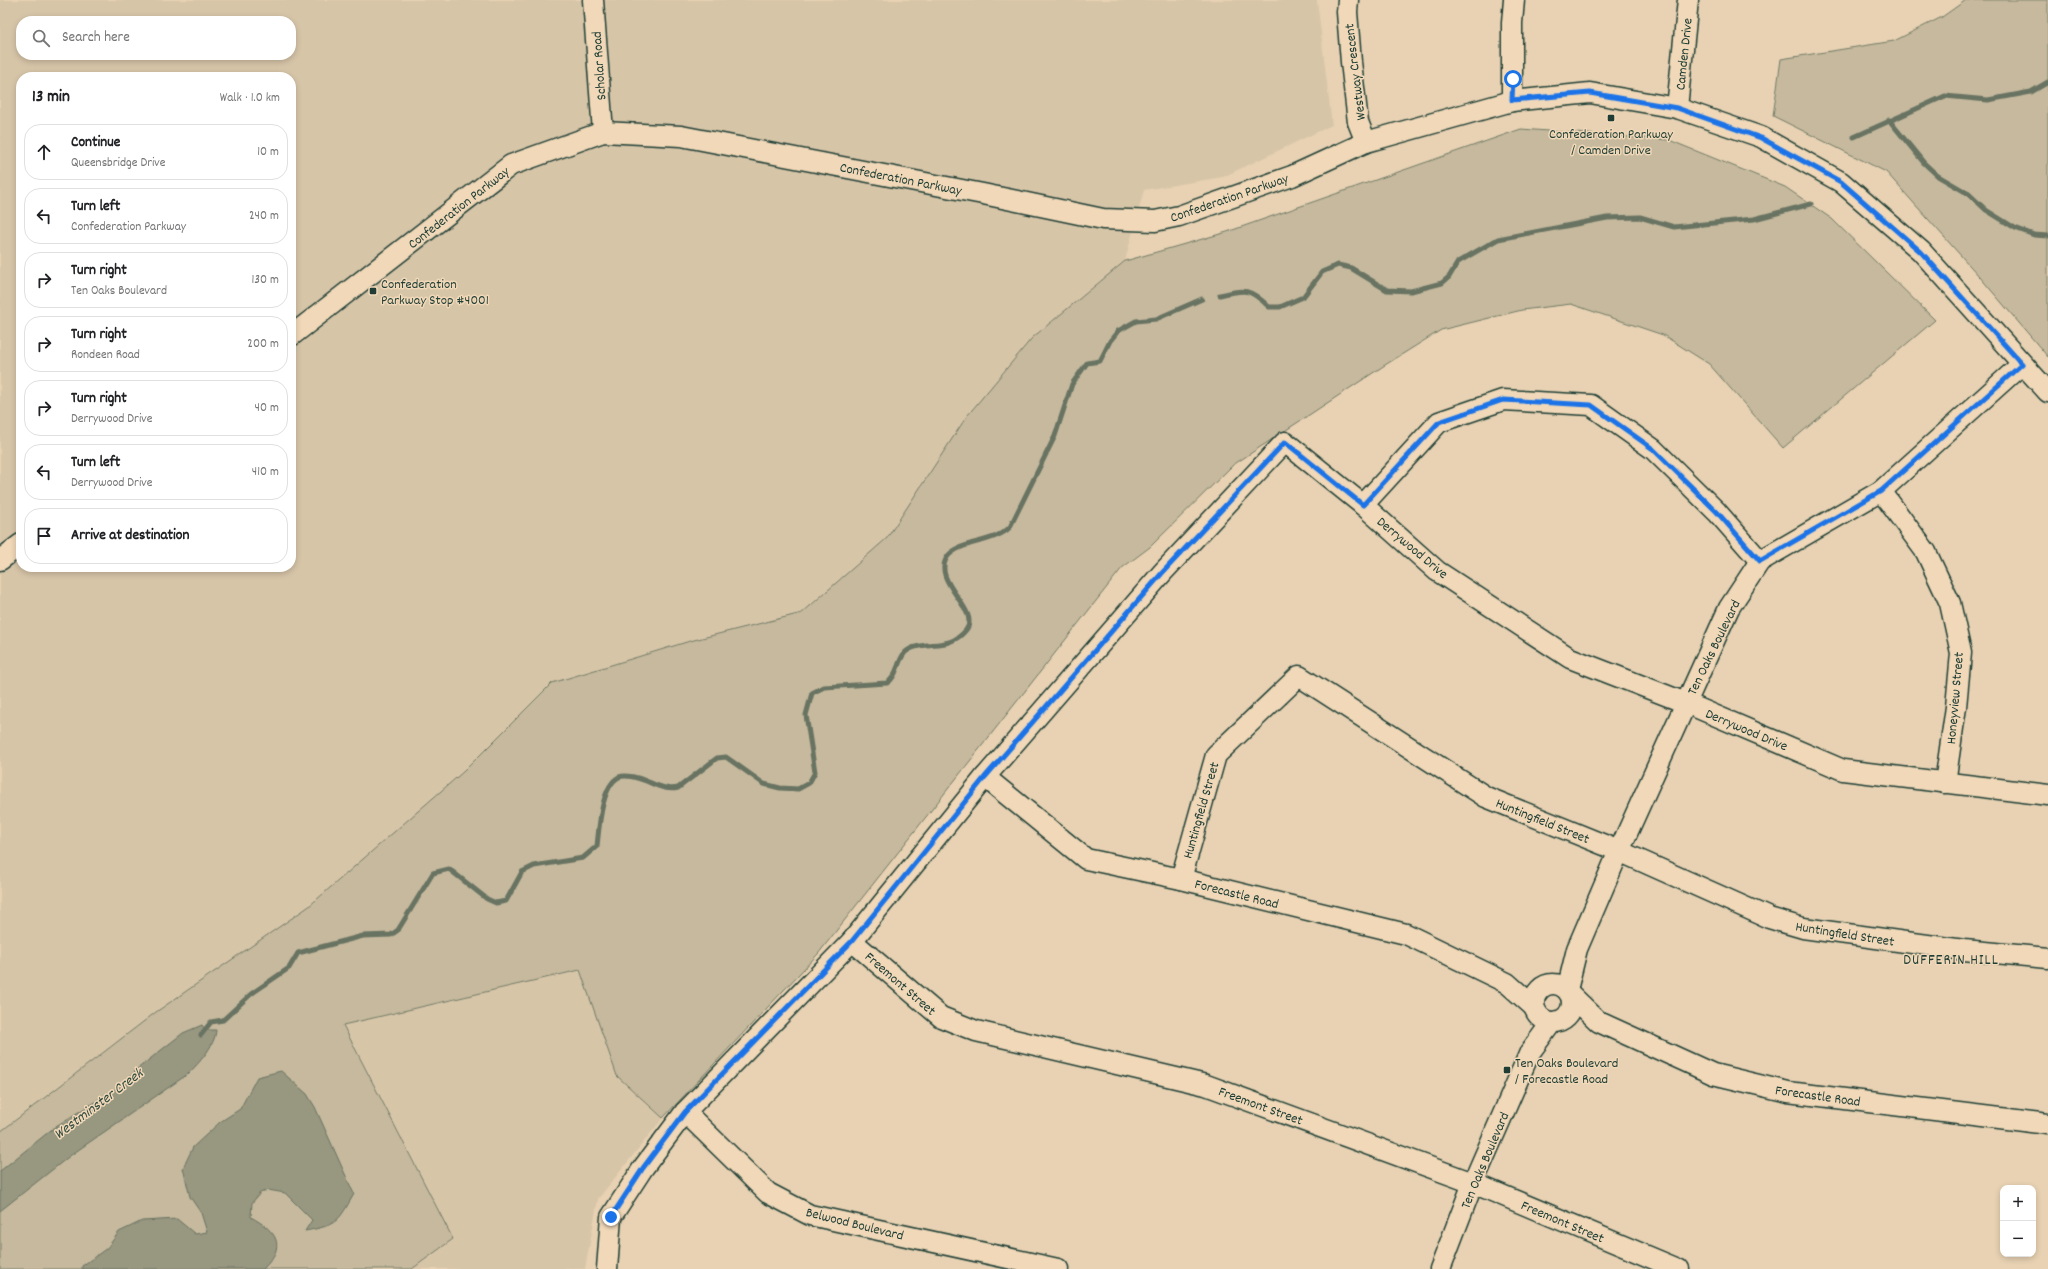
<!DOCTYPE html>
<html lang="en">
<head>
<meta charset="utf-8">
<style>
	:root { --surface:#fff; --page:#f6f6f6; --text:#202124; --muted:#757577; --line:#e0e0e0 }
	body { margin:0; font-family:Dekko,sans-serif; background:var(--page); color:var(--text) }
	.controls { position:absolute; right:12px; bottom:12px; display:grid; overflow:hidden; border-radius:8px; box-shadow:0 2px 6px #0003 }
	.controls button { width:36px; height:36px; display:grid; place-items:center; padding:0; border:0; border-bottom:1px solid var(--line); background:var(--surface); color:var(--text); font:20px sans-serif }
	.stop { position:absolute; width:12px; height:12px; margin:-9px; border:3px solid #1a73e8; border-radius:50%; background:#fff }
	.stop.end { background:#1a73e8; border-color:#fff; box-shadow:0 1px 4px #0008 }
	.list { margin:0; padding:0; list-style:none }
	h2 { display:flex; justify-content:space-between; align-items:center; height:52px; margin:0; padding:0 16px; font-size:17px }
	h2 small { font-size:13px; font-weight:400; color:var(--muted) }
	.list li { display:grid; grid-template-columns:26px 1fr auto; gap:12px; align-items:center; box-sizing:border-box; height:56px; margin:0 8px 8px; padding:0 8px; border:1px solid var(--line); border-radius:16px }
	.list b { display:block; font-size:15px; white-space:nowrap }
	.list p { margin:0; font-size:13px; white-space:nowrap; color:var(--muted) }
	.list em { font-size:13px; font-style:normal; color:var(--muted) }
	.icon { flex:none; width:22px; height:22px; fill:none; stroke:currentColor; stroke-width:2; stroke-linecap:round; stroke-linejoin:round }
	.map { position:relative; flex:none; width:2048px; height:1269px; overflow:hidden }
	.search { position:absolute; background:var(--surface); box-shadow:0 2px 6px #0003; left:16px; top:16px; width:280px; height:44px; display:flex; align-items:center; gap:10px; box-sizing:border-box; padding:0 14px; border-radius:16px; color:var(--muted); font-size:15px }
	.panel { position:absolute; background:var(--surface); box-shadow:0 2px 6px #0003; left:16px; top:72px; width:280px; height:500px; border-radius:16px }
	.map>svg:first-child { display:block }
</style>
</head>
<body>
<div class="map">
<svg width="2048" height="1269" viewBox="0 0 2048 1269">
	<rect width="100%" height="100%" fill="#e8d2b3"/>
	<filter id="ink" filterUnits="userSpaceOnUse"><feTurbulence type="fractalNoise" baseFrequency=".025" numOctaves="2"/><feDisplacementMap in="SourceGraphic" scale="8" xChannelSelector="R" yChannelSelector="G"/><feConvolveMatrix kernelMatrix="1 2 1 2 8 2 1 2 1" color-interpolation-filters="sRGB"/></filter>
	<g filter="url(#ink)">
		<g fill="#d7c5a8" fill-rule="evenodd">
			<path d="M 0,0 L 1317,0 L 1332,125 L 1223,177 L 1144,190 L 1125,261 L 1032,338 L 967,416 L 887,538 L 802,613 L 690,641 L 552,683 L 464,771 L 308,907 L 156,1012 L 0,1132 ZM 21,21 L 291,21 L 291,55 L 21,55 ZM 21,77 L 291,77 L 291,567 L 21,567 Z"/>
			<polygon points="581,970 617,1076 663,1118 598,1199 585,1269 412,1269 453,1239 343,1025"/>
		</g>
		<g fill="#c6b99d" stroke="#727b68">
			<polygon points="1966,0 2048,0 2048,357 1979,276 1886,172 1773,116 1781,59 1894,41 1942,17"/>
			<polygon points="1521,129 1669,140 1785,187 1832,219 1935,320 1783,448 1709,364 1663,335 1571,304 1522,310 1441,330 1385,365 1233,465 1150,547 1122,568 818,954 663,1118 617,1076 580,970 343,1025 453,1239 412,1269 0,1269 0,1132 156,1012 308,907 464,771 552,683 690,641 802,613 887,538 967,416 1032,338 1125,261 1227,232"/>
		</g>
		<g fill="#989780" stroke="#687362">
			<path d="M 202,1025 L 206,1030 L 216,1030 C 215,1046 199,1063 188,1074 L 71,1155 L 0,1211 L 0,1171 L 56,1126 L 125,1083 L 137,1069 L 183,1033 Z"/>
			<path d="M 281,1071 L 307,1094 L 315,1107 L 354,1194 C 338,1222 338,1225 305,1231 L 312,1220 L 285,1193 L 268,1190 L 260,1193 L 252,1203 L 251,1217 C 276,1231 288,1245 263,1269 L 82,1269 L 82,1266 L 107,1248 L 119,1232 L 142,1221 L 177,1219 L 195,1234 L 207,1232 L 201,1213 L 190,1197 L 183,1168 L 193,1147 L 220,1122 L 240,1109 L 257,1077 Z"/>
		</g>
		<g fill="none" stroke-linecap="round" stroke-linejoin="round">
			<g stroke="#687362" stroke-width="5">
				<polyline points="1889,120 1924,163 1938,176 1969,194 1986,210 2015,228 2034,235 2048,236"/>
				<polyline points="1854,137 1945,96 1988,100 2031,92 2048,82"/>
				<path d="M 1220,295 C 1245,289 1250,288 1269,307 L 1280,307 L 1303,297 L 1322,272 L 1338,265 L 1351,268 L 1387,290 L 1411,291 L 1442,283 L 1449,277 L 1458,262 L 1498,239 L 1607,218 L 1640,217 L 1674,227 L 1754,219 L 1811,204"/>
				<path d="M 201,1035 L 211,1022 L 223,1020 L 251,994 L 289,968 L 298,953 L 363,936 L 391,935 L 398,930 L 433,873 L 449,869 L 487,899 L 496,903 L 506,901 L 522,872 L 534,866 L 583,858 L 597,846 C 599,829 601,786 619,777 C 626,774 639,778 646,781 C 656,785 667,791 678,788 L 717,758 L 726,757 L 764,784 L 780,788 L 798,789 L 809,783 L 815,772 L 806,715 L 812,693 L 824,687 L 887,683 C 899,676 897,655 910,649 C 928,640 949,651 966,630 C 982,610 929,581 948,556 C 960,541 995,543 1010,527 L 1055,436 L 1072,384 L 1087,363 L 1100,361 L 1110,341 L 1118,331 L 1136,321 L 1156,319 L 1202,299"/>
			</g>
			<g stroke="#1f3d34" stroke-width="23">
				<g id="minor">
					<polyline points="593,0 603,132"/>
					<polyline points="1348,0 1347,12 1351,62 1358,122 1366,142"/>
					<polyline points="1512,101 1512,23 1514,0"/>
					<polyline points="1677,108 1688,0"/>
					<polyline points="291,336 511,165 603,132 681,136 983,194 1103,219 1155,221 1179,216 1292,176 1366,142 1512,101 1590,93 1677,108 1761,137 1841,182 1921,251 2048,392"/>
					<polyline points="1881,491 1926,552 1950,603 1961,653 1956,707 1945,783"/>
					<polyline points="1363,505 1439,422 1503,400 1591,405 1653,449 1717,512 1760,561"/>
					<polyline points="0,560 21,544"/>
					<polyline points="985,777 1086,859 1181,879 1406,934 1507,983 1534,1007"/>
					<polyline points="1181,879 1216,755 1299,676 1486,797 1619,851 1769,918 1803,928 1964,950 2048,958"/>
					<polyline points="852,941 941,1017 976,1031 1206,1085 1473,1183 1678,1269"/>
					<circle cx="1553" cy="1003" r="19"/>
					<polyline points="1567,990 1577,949 1619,851 1729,608 1760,561 1881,491 2022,364"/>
					<polyline points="1571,995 1599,1022 1713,1074 1788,1092 2048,1124"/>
					<polyline points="685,1112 768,1193 810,1215 1058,1269"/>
					<polyline points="607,1269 611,1217 643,1168 685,1112 852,941 985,777 1163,572 1285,442 1363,505 1437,571 1570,658 1686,703 1843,770 2048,795"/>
					<polyline points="1440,1269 1473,1183 1530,1052 1552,1022"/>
				</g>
			</g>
			<use href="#minor" stroke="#f0d8b8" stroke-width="20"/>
		</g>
	</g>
	<g fill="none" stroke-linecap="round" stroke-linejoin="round" filter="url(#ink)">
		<polyline stroke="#1a73e8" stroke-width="5" points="611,1217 643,1168 685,1112 852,941 985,777 1163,572 1285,442 1363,505 1439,422 1503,400 1591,405 1653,449 1717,512 1760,561 1881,491 2022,364 1921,252 1841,182 1761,138 1677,108 1590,93 1512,100 1513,79"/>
	</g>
	<g fill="#1f3d34" stroke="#f0d8b8" stroke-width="1.5">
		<rect x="1607" y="114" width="8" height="8" rx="2"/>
		<rect x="369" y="287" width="8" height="8" rx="2"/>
		<rect x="1503" y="1066" width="8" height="8" rx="2"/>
	</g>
	<g text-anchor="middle" stroke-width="3" stroke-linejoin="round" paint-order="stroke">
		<g font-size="14" fill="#1f3d34" stroke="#f0d8b8">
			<text transform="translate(1683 54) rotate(-84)" y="5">Camden Drive</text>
			<text transform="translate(598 66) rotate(-94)" y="5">Scholar Road</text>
			<text transform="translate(1354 72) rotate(-97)" y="5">Westway Crescent</text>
			<text transform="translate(901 178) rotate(11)" y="5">Confederation Parkway</text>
			<text transform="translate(1229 197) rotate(-19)" y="5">Confederation Parkway</text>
			<text transform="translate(458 207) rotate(-38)" y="5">Confederation Parkway</text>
			<text transform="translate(1413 547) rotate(40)" y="5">Derrywood Drive</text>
			<text transform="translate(1713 647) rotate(-64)" y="5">Ten Oaks Boulevard</text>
			<text transform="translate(1954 698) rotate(-85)" y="5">Honeyview Street</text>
			<text transform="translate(1747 729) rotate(23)" y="5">Derrywood Drive</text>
			<text transform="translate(1200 810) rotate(-74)" y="5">Huntingfield Street</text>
			<text transform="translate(1543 820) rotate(22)" y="5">Huntingfield Street</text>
			<text transform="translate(1237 893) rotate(14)" y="5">Forecastle Road</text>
			<text transform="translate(1845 933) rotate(9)" y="5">Huntingfield Street</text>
			<text transform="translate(901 983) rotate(41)" y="5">Freemont Street</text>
			<text transform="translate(1818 1095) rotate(8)" y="5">Forecastle Road</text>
			<text transform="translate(1261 1105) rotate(20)" y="5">Freemont Street</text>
			<text transform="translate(1484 1160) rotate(-67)" y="5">Ten Oaks Boulevard</text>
			<text transform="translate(1563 1221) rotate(23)" y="5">Freemont Street</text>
			<text transform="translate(855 1223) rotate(14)" y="5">Belwood Boulevard</text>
		</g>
		<g font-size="14" fill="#1f3d34" stroke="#f0d8b8" text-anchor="start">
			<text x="1611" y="138" text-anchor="middle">Confederation Parkway<tspan x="1611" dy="16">/ Camden Drive</tspan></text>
			<text x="381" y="288">Confederation<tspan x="381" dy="16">Parkway Stop #4001</tspan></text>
			<text x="1515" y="1067">Ten Oaks Boulevard<tspan x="1515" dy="16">/ Forecastle Road</tspan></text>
		</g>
		<g font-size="15" letter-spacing="1" fill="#1f3d34" stroke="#f0d8b8">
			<text x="1951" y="964">DUFFERIN HILL</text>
		</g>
		<g font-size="15" font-style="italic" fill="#314a3f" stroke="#f0d8b8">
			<text transform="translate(98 1103) rotate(-37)" y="5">Westminster Creek</text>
		</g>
	</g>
</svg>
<div class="controls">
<button>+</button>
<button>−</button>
</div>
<div class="stop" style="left:1513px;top:79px"></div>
<div class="stop end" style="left:611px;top:1217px"></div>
<div class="search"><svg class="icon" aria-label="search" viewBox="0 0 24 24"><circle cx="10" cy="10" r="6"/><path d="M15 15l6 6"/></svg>Search here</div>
<section class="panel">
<h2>13 min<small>Walk · 1.0 km</small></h2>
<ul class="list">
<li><svg class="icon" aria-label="ahead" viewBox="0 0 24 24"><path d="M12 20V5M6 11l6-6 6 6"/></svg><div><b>Continue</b><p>Queensbridge Drive</p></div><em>10 m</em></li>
<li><svg class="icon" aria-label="left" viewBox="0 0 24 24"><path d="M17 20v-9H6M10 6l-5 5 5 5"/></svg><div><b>Turn left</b><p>Confederation Parkway</p></div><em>240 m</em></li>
<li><svg class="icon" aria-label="right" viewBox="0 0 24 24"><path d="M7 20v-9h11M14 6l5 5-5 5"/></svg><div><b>Turn right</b><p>Ten Oaks Boulevard</p></div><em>130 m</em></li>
<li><svg class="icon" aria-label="right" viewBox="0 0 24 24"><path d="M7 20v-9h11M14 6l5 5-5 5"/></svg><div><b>Turn right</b><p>Rondeen Road</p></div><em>200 m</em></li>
<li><svg class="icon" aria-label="right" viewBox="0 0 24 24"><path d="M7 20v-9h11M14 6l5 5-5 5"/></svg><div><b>Turn right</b><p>Derrywood Drive</p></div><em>40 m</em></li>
<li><svg class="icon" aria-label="left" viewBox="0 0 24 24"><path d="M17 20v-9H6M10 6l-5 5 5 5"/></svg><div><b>Turn left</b><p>Derrywood Drive</p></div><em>410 m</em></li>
<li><svg class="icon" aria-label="arrive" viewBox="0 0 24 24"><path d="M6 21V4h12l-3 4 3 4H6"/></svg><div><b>Arrive at destination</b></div></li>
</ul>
</section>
</div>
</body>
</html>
